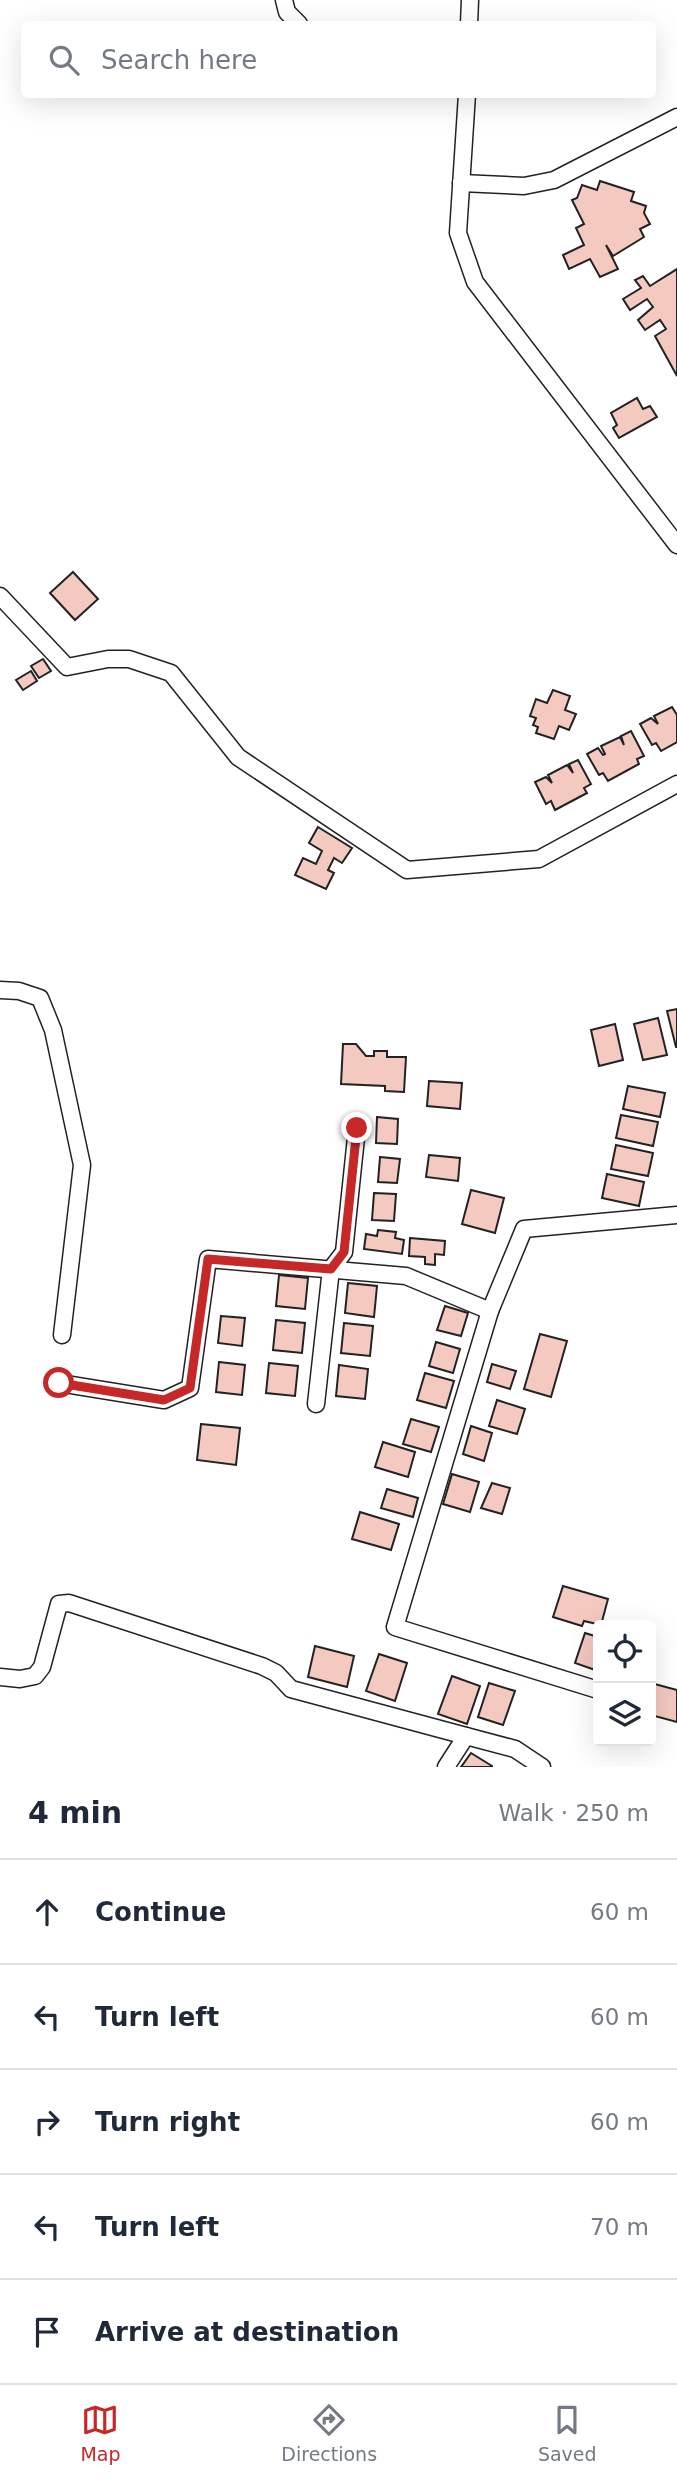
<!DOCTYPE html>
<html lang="en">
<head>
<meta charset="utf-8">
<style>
	:root { --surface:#fff; --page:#f6f6f7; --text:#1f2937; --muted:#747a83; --line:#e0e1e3; --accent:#c62828 }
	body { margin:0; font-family:"DejaVu Sans",sans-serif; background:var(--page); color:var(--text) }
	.controls { position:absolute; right:21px; bottom:21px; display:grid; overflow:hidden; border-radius:7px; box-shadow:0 7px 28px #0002 }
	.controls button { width:63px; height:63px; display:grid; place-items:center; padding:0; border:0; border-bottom:2px solid var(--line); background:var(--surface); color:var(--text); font:35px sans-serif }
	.stop { position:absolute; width:21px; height:21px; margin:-16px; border:5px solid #c62828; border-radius:50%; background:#fff }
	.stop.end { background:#c62828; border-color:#fff; box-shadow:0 2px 7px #0008 }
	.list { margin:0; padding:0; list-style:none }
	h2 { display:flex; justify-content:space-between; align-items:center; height:91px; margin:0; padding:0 28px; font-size:30px }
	h2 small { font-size:23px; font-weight:400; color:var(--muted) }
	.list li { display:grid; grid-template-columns:46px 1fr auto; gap:21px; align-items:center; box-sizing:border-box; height:105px; padding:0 28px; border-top:2px solid var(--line) }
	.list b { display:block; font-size:26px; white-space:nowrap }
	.list em { font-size:23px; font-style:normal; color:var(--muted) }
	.icon { flex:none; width:38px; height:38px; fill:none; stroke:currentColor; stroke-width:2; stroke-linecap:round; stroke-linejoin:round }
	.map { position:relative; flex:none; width:677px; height:1767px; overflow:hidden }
	.search { position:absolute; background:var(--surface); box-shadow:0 7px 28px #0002; left:21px; right:21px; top:21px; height:77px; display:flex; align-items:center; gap:18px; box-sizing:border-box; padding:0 24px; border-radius:7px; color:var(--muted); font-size:26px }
	.sheet { height:616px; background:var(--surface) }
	nav { display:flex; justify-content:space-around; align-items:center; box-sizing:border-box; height:98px; border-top:2px solid var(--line); background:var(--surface); font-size:19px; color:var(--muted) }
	nav a { display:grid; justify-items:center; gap:4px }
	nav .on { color:var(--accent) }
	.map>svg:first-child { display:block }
</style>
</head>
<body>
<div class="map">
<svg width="677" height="1767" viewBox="0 0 677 1767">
	<rect width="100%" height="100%" fill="#fff"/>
	<g fill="#f3c9c0" stroke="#222" stroke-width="2">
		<polygon points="600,181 634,192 631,201 646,206 644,213 650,224 640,229 644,237 613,256 606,245 618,269 600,277 590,259 569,269 563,255 584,245 576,228 584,224 572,200 577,198 582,185 597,190"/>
		<polygon points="677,269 677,376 655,336 666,329 660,320 645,330 638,320 653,307 647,299 630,310 623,299 641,288 635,280 643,276 650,286"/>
		<polygon points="637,398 643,409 650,406 657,417 619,438 613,428 617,425 611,413"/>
		<polygon points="73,572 98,599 75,620 50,593"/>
		<polygon points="43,659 51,671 39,678 31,666"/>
		<polygon points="31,671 37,681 23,690 16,680"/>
		<polygon points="553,690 570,696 565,710 576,714 569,730 559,726 554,739 536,733 538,727 533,725 536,718 530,716 536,699 547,703"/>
		<polygon points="672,707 677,715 677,742 661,751 656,743 652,745 640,724 651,718 658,724 654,716"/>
		<polygon points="631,731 644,756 637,759 639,764 608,781 603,773 599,775 587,754 598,748 603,755 605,754 601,746 620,737 624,745 621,736"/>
		<polygon points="578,760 591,784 584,788 587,793 555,810 551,801 546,804 535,782 546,777 552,783 548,775 567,765 573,773 569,764"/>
		<polygon points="318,827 352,848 342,863 334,858 328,870 334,873 326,889 295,875 303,858 316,864 322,851 309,843"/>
		<polygon points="677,1009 677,1047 676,1047 667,1011"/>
		<polygon points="658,1018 667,1055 643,1060 634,1024"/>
		<polygon points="615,1024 623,1060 599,1066 591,1030"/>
		<polygon points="343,1044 356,1044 366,1056 374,1056 374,1051 387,1051 387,1057 406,1057 404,1092 385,1091 385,1086 341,1084"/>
		<polygon points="429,1081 462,1083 460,1109 427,1106"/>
		<polygon points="628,1086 665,1093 660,1117 623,1109"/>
		<polygon points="621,1115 658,1122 653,1146 616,1138"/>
		<polygon points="377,1117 398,1119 397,1144 376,1143"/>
		<polygon points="616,1145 653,1153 648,1176 611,1169"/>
		<polygon points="429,1155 460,1158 458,1181 426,1177"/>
		<polygon points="380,1157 400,1159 397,1183 378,1182"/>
		<polygon points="607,1174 644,1182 639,1206 602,1198"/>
		<polygon points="471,1190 504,1198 495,1233 462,1224"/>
		<polygon points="374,1193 396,1194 394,1221 372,1220"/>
		<polygon points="378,1230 396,1232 395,1238 404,1240 402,1254 364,1249 366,1234 377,1236"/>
		<polygon points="410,1238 445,1241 444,1255 435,1254 435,1265 425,1264 425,1257 409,1256"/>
		<polygon points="279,1275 308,1278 305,1309 276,1306"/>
		<polygon points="348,1283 377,1286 374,1317 345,1313"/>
		<polygon points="445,1306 468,1313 461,1336 437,1330"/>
		<polygon points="221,1316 245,1318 242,1346 218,1343"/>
		<polygon points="276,1320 305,1323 302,1353 273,1350"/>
		<polygon points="344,1323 373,1326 370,1356 341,1353"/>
		<polygon points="540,1334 567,1341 551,1397 524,1389"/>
		<polygon points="436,1342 460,1349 453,1373 429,1366"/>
		<polygon points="219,1362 245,1365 242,1395 216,1392"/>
		<polygon points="269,1363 298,1366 295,1396 266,1393"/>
		<polygon points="492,1364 516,1371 510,1389 487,1382"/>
		<polygon points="339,1365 368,1369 365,1399 336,1396"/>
		<polygon points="425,1373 454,1381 446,1408 417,1400"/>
		<polygon points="497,1400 525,1409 517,1434 489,1426"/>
		<polygon points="411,1419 439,1427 431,1452 403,1444"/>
		<polygon points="201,1424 240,1428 236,1465 197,1460"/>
		<polygon points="471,1426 492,1433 484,1461 463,1454"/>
		<polygon points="383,1442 415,1452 408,1477 375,1467"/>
		<polygon points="452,1474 479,1482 470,1512 443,1504"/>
		<polygon points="492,1483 510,1488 502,1514 481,1508"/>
		<polygon points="387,1489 418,1498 413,1517 381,1508"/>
		<polygon points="360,1512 399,1524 391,1550 352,1539"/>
		<polygon points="563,1586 608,1599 601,1625 584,1621 582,1626 553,1617"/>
		<polygon points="585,1633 598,1637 598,1671 575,1663"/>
		<polygon points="315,1646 354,1656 347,1687 308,1677"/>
		<polygon points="379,1654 407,1663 395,1701 366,1691"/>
		<polygon points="452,1676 480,1686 467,1724 438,1714"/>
		<polygon points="489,1683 515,1691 503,1725 478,1717"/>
		<polygon points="651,1683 677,1690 677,1722 651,1715"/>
		<polygon points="471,1753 492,1766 492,1767 461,1767"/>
	</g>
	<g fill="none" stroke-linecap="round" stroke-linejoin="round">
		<g stroke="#222" stroke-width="19">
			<g id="minor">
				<polyline points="284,0 287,12 299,24"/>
				<polyline points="469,24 470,0"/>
				<polyline points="467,94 458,233 475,282 677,545"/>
				<polyline points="461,183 524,186 554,180 677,117"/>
				<polyline points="0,596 67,667 108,659 129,659 171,673 238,757 407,870 539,859 677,784"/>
				<polyline points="0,990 19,991 40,998 53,1030 82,1165 62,1335"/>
				<polyline points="490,1311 395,1627 598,1690"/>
				<polyline points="59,1383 164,1400 190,1388 208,1259 406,1276 490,1311 524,1229 677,1215"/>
				<polyline points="316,1404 331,1269 344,1252 357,1128"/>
				<polyline points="0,1677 20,1679 35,1676 42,1667 59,1604 69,1603 262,1666 276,1673 291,1689 466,1736 446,1767"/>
				<polyline points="466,1736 515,1749 542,1767"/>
			</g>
		</g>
		<use href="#minor" stroke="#fff" stroke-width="16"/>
	</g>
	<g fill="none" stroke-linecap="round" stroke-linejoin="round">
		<polyline stroke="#c62828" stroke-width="9" points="59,1383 164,1400 190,1388 208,1259 331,1269 344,1252 357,1128"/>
	</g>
</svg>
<div class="controls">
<button><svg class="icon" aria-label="locate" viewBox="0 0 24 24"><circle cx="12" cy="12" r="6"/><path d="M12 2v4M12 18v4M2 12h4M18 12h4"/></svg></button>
<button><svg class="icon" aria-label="layers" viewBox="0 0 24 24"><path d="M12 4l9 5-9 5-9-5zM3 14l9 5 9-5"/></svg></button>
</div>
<div class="stop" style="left:59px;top:1383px"></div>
<div class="stop end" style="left:357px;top:1128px"></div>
<div class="search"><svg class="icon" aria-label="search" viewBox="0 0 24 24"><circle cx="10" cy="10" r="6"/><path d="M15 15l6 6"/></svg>Search here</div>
</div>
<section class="sheet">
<h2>4 min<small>Walk · 250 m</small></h2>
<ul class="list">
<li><svg class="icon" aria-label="ahead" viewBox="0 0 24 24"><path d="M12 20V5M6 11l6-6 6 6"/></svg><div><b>Continue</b></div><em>60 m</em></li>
<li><svg class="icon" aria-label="left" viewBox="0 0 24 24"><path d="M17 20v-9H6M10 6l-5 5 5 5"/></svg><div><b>Turn left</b></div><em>60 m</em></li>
<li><svg class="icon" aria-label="right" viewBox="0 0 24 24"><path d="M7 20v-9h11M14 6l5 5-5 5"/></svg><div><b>Turn right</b></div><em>60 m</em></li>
<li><svg class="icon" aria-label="left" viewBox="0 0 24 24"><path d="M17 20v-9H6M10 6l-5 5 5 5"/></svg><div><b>Turn left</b></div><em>70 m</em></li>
<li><svg class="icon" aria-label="arrive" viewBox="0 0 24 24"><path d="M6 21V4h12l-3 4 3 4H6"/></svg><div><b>Arrive at destination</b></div></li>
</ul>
</section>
<nav>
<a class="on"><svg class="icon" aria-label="map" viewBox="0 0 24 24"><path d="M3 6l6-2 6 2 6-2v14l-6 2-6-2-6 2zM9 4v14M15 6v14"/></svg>Map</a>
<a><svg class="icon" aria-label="directions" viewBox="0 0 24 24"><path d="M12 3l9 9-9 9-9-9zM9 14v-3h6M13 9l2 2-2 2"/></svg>Directions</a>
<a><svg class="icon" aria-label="saved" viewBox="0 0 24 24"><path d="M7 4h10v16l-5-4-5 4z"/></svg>Saved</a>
</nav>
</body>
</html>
